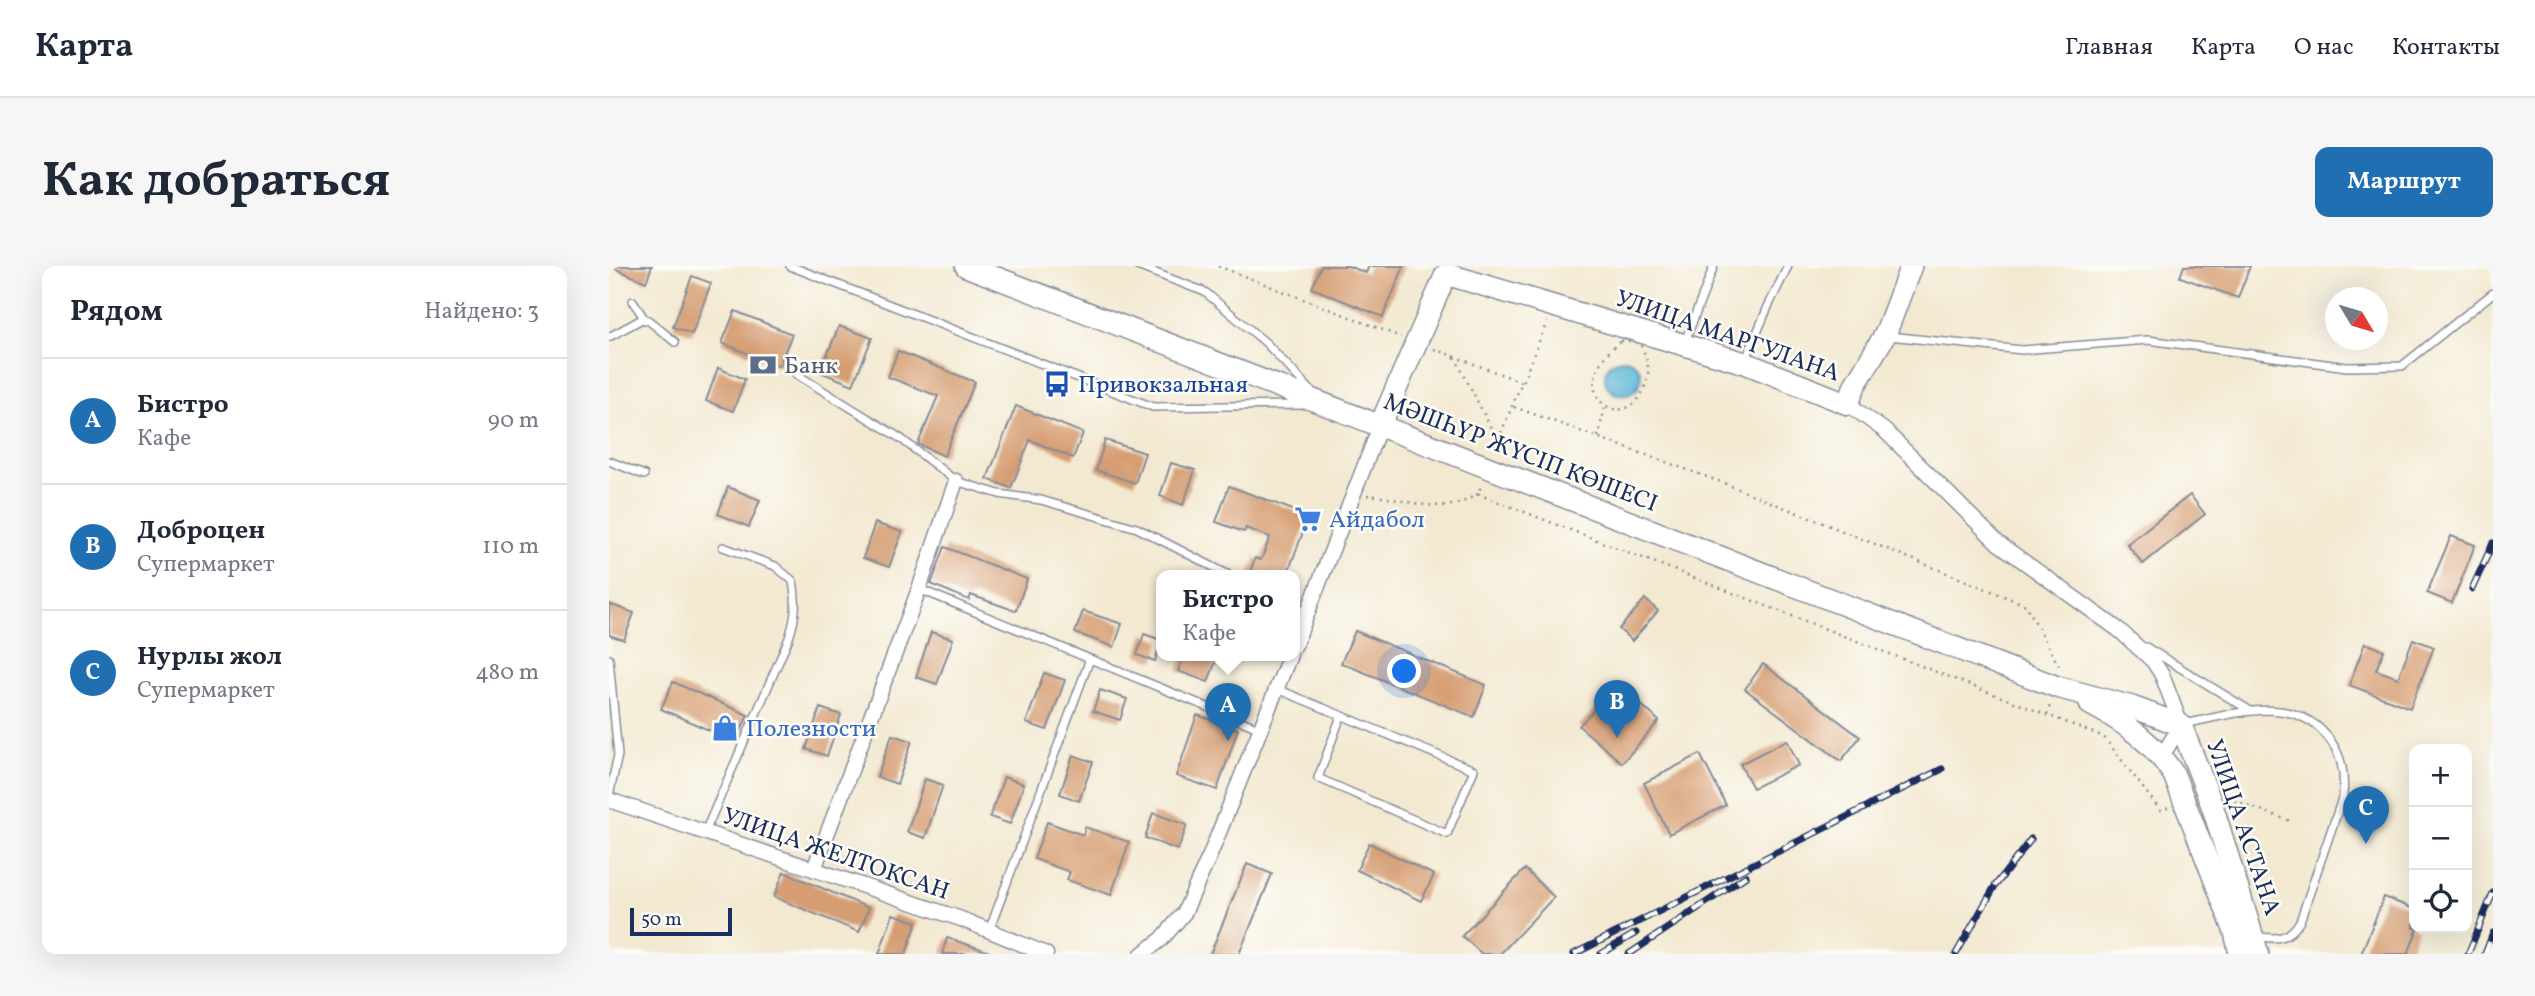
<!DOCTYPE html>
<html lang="ru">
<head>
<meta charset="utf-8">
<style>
	:root { --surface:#fff; --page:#f6f6f7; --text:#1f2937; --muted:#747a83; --line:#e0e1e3; --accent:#1f6fb2 }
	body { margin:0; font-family:Vollkorn,serif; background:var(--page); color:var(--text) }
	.controls { position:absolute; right:21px; bottom:21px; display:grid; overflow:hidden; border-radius:14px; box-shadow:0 7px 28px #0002 }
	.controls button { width:63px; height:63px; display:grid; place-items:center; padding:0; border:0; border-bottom:2px solid var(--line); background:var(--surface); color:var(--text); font:35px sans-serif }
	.compass { position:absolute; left:1716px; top:21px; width:63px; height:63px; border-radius:50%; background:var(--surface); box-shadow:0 7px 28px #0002; rotate:128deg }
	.scale { position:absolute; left:21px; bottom:18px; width:102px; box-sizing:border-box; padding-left:7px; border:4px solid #1b2f5e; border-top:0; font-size:19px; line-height:24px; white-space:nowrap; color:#1b2f5e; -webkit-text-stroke:5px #fdfcf7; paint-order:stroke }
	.you { position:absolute; left:796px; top:406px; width:24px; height:24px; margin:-18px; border:5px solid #fff; border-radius:50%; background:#1a73e8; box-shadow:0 0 0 10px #1a73e833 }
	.badge { display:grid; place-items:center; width:46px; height:46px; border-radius:50%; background:var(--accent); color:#fff; font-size:23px; font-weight:700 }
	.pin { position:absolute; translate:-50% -58px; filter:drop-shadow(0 2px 4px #0008) }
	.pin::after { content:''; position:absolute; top:37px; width:24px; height:21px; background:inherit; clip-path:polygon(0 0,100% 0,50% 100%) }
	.popup { position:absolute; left:547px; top:304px; width:144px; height:91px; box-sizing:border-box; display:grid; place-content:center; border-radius:14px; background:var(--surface); filter:drop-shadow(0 2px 5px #0005); font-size:23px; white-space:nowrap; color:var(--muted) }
	.popup b { font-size:26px; color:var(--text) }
	.popup::after { content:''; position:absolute; left:50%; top:100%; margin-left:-14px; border:14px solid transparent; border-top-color:var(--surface) }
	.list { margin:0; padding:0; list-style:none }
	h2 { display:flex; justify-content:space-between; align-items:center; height:91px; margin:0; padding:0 28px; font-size:30px }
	h2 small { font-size:23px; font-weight:400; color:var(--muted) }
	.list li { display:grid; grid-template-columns:46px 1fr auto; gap:21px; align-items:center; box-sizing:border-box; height:126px; padding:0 28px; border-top:2px solid var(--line) }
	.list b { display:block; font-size:26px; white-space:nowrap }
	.list p { margin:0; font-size:23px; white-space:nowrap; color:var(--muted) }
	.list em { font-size:23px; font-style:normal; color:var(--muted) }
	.icon { flex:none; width:38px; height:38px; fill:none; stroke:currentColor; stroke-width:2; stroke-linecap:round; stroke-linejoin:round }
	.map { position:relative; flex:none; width:1884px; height:688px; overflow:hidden; border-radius:14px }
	header { display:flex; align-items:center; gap:42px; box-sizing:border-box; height:98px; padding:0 35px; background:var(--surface); border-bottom:2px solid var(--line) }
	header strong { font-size:33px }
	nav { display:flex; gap:38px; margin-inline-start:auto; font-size:24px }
	.intro { display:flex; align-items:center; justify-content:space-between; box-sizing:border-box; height:168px; padding:0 42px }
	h1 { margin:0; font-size:49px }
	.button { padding:18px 32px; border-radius:14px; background:var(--accent); color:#fff; font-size:24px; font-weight:700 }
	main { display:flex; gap:42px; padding:0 42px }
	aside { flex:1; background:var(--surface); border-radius:14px; box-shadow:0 7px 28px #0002 }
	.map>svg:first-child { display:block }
</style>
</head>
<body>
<header>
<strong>Карта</strong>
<nav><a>Главная</a><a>Карта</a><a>О нас</a><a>Контакты</a></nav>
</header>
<div class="intro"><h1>Как добраться</h1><a class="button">Маршрут</a></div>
<main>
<aside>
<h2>Рядом<small>Найдено: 3</small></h2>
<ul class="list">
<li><span class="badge">A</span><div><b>Бистро</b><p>Кафе</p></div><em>90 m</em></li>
<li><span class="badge">B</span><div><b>Доброцен</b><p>Супермаркет</p></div><em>110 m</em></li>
<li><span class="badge">C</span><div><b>Нурлы жол</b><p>Супермаркет</p></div><em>480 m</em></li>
</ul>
</aside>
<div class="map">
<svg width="1884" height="688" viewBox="0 0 1884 688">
	<rect width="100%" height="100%" fill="#fdfcf7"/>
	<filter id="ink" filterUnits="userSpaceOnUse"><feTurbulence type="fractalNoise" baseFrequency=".0143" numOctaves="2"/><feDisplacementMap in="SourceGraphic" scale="14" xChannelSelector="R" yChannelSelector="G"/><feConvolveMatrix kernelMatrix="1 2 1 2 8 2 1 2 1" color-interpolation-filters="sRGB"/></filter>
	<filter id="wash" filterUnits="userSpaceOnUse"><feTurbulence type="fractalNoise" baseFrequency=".00686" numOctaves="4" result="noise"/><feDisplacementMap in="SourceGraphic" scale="28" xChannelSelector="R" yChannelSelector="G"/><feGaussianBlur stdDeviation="1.57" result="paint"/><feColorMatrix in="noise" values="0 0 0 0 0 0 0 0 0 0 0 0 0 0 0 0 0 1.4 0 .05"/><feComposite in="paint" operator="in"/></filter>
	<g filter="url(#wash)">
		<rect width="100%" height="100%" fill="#f3e9d1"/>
		<circle fill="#57b5d6" stroke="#39729a" stroke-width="2" cx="1014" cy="111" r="18"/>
		<g id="blocks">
			<g fill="#d69d72">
				<polygon points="0,0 43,0 37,16"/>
				<polygon points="712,0 739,0 757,7 760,0 795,0 774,51 703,22"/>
				<polygon points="1575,0 1641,0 1629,32 1571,11"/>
				<polygon points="83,10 102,17 83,68 64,61"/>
				<polygon points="126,45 183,68 170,100 113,77"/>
				<polygon points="230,60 263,72 244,119 211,106"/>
				<polygon points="289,85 366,116 335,190 309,178 329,130 279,111"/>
				<polygon points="109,102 136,113 124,145 97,135"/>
				<polygon points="407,140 474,167 464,192 421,174 402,222 378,213"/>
				<polygon points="496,174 536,187 526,217 487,204"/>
				<polygon points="562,197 586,204 574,239 551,230"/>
				<polygon points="620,220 700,250 678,309 640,309 646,292 652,294 661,271 637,262 635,266 607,256"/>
				<polygon points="119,221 151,234 140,261 109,248"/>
				<polygon points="1581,229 1596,248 1534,298 1518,278"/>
				<polygon points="266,257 293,266 280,301 254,292"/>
				<polygon points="1842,270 1866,279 1843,337 1818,327"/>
				<polygon points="336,281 418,313 407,345 362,329 360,334 322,318"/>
				<polygon points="1036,333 1049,345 1023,375 1010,363"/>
				<polygon points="0,338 25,347 15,374 0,369"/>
				<polygon points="474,345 513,358 505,381 466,367"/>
				<polygon points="746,365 877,419 865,451 732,397"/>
				<polygon points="322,366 344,373 328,418 307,411"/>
				<polygon points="535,368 552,374 546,395 528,389"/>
				<polygon points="1804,373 1825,381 1801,442 1740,419 1756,377 1775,384 1767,404 1789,412"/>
				<polygon points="575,389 609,389 599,416 569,405"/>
				<polygon points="1154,398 1251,471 1232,495 1136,423"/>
				<polygon points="435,407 456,414 438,464 417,457"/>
				<polygon points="64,416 139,449 127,476 52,443"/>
				<polygon points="1009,417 1050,455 1013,497 970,460"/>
				<polygon points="491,424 518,433 511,454 484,445"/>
				<polygon points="211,442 232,449 218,490 197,483"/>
				<polygon points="588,449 629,463 608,524 567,510"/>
				<polygon points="283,469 303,475 288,518 268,511"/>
				<polygon points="1178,474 1190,499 1144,522 1131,498"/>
				<polygon points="1091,488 1117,539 1060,568 1035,517"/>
				<polygon points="464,489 484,496 470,535 451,528"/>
				<polygon points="395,511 415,518 401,558 381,551"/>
				<polygon points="316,513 334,519 316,572 298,566"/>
				<polygon points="544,547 578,559 569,584 536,572"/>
				<polygon points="438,556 474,569 476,561 520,576 502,629 458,614 461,606 425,593"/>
				<polygon points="760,577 825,609 812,635 748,604"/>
				<polygon points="638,598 663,608 630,688 601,688"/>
				<polygon points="916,603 945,631 891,688 873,688 853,670"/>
				<polygon points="175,606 260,642 250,666 165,631"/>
				<polygon points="1775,631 1805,643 1805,662 1809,662 1799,688 1752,688"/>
				<polygon points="284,648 308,656 297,688 270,688"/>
				<polygon points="338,672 381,686 380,688 333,688"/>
			</g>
		</g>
	</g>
	<g filter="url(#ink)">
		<use href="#blocks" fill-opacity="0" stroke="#878c98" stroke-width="2"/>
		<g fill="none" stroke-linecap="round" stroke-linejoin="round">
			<g stroke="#878c98" stroke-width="10">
				<g id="lane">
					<polyline points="181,0 544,141 697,139"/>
					<polyline points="528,0 596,26 657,77 704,127"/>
					<polyline points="24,35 36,54"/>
					<polyline points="1280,70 1413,84 1539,74 1738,101 1793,100 1884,27"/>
					<polyline points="0,71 33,53 39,54 66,76"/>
					<polyline points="1075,78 1105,0"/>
					<polyline points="1137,93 1158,43 1179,0"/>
					<polyline points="187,108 291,172 347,215 390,228 432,234 528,262 620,309"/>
					<polyline points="0,195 35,209"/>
					<polyline points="310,323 652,463"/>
					<polyline points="686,340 698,346"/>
					<polyline points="1537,381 1640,444"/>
					<polyline points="0,393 9,489 0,530"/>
					<polyline points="668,423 865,504 838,568 709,512 732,450"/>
					<path d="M 1575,458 C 1622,449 1681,427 1717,469 C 1733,487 1736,507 1734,530 L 1691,655 C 1680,674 1666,674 1647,670"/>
					<path d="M 96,566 L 180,372 C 187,351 188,336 184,315 L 166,300 L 114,281"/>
					<polyline points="380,665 481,393"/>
				</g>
			</g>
			<g stroke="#878c98" stroke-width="17">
				<g id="street">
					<polyline points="1239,138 1276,165 1389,277 1510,364 1544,395 1553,409 1572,459 1553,490"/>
					<polyline points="686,379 771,160"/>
					<polyline points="0,534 352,653 437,688"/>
					<polyline points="205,603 310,323 347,215"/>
					<polyline points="533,688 553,673 575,647 601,589 681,389"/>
				</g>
			</g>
			<g stroke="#878c98" stroke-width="24">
				<g id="secondary">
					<polyline points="357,0 1448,421 1523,441 1572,459 1604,542 1649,688"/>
					<polyline points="771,160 837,8 1136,97 1239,138 1246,119 1276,69 1302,0"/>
					<path d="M 1481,438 C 1515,456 1544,476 1565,509 L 1626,666 L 1631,688"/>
				</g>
			</g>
			<g stroke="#878c98" stroke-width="2.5" stroke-dasharray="2 5" stroke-linecap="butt">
				<polyline points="609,0 792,71"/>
				<path d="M 1012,75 L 1023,75 L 1031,78 C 1039,92 1042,105 1036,120 C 1017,174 948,125 1012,75 Z"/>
				<polyline points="825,83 913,116 885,184"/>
				<polyline points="846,91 889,176"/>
				<polyline points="914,115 938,56"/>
				<polyline points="905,141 1112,216 1417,339 1452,404"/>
				<polyline points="989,171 996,140"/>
				<polyline points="869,228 1495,471 1551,544 1559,542"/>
				<path d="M 758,229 C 786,231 815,243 843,239 C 852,238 861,232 869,228 L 873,217"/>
				<polyline points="1438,449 1442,436"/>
				<polyline points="1619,532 1681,555"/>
			</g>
			<use href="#lane" stroke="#fff" stroke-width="7"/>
			<use href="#street" stroke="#fff" stroke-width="14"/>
			<use href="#secondary" stroke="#fff" stroke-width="21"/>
			<g stroke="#1b2f5e" stroke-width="7">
				<g id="rail">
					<polyline points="1863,323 1884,277"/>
					<polyline points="965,688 1333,503"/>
					<polyline points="992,688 1027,667"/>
					<polyline points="1020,688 1137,610"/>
					<polyline points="1347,688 1386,620 1422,573"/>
					<polyline points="1859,688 1884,627"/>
					<polyline points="1876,688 1884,667"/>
				</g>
			</g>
			<use href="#rail" stroke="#fdfcf7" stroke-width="4.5" stroke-dasharray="13" stroke-linecap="butt"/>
		</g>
	</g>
	<defs>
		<g id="bank-bare" transform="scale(2.1)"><path d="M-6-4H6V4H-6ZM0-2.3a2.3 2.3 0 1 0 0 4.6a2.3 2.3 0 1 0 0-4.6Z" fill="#5c6f8a" stroke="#fdfcf7" stroke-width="2.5" paint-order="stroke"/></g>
		<g id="bus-bare" transform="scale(2.1)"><path d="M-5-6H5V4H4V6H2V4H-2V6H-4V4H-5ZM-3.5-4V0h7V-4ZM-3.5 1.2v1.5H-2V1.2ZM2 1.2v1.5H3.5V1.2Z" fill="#1a4fb4" stroke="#fdfcf7" stroke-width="2.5" paint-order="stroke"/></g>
		<g id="supermarket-bare" transform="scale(2.1)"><path d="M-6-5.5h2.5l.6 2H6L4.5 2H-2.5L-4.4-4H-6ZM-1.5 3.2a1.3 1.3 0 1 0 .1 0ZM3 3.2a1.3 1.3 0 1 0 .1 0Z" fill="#3f7fe0" stroke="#fdfcf7" stroke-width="2.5" paint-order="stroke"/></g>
		<g id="shop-bare" transform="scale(2.1)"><path d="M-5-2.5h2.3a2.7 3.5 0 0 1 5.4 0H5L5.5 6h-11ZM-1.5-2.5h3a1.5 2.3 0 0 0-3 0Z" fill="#3f7fe0" stroke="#fdfcf7" stroke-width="2.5" paint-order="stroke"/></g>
	</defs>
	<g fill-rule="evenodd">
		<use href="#bank-bare" x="154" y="99"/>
		<use href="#bus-bare" x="448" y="118"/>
		<use href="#supermarket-bare" x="699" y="253"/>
		<use href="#shop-bare" x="116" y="462"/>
	</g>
	<g text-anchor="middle" stroke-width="5" stroke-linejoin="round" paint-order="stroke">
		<g font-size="24" fill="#1b2f5e" stroke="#fdfcf7">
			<text transform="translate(1119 69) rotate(19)" y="8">УЛИЦА МАРГУЛАНА</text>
			<text transform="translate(912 186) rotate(21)" y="8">МӘШҺҮР ЖҮСІП КӨШЕСІ</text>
			<text transform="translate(1635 561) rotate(71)" y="8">УЛИЦА АСТАНА</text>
			<text transform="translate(227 587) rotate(19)" y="8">УЛИЦА ЖЕЛТОКСАН</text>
		</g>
		<g font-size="24" fill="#4e5e75" stroke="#fdfcf7" text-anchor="start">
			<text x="175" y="107">Банк</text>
		</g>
		<g font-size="24" fill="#164399" stroke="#fdfcf7" text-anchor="start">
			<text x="469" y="126">Привокзальная</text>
		</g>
		<g font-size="24" fill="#366cbe" stroke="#fdfcf7" text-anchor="start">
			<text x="720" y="261">Айдабол</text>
			<text x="137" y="470">Полезности</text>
		</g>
	</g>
</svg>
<div class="controls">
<button>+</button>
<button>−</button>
<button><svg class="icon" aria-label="locate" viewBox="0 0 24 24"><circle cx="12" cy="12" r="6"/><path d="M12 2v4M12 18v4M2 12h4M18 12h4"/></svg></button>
</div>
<svg class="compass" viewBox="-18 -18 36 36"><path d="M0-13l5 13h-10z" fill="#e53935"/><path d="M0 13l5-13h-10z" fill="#747a83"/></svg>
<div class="scale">50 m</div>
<div class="you"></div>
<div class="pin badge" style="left:619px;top:475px">A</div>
<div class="popup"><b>Бистро</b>Кафе</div>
<div class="pin badge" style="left:1008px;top:472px">B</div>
<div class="pin badge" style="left:1757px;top:578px">C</div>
</div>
</main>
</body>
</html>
